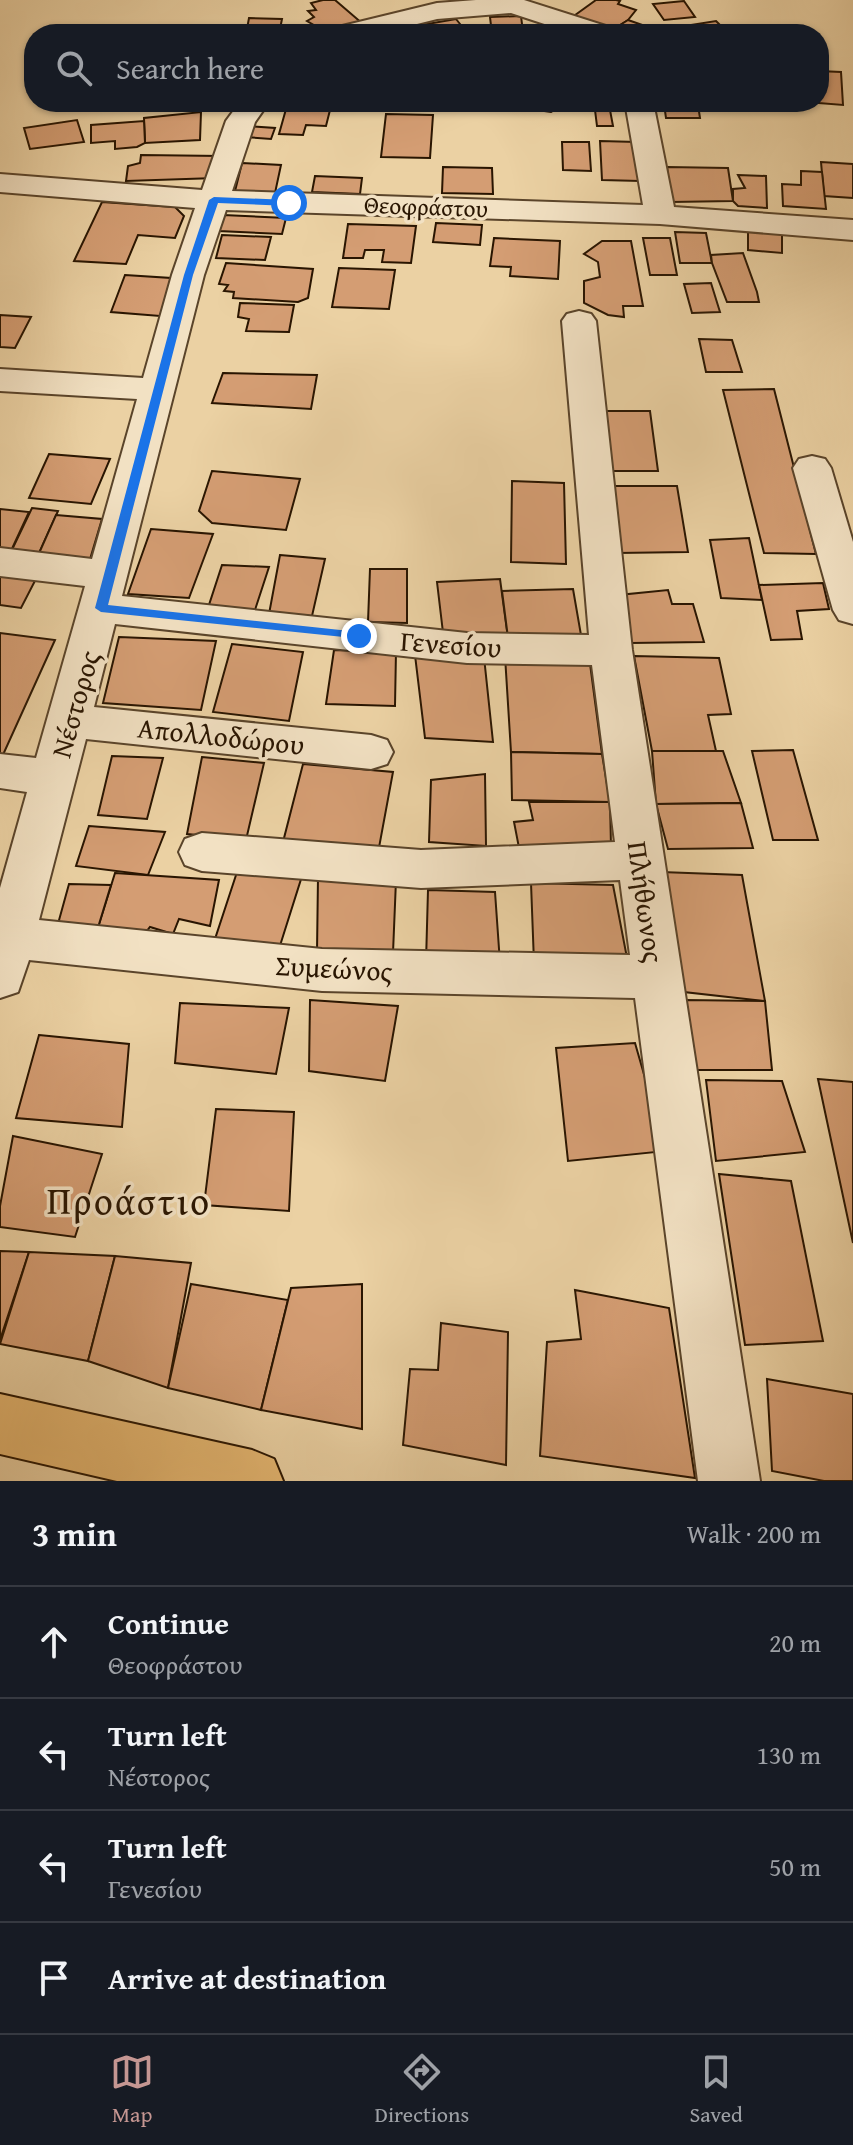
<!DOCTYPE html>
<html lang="en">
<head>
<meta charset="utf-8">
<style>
	:root { --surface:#171b24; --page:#242831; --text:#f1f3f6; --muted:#9ea1a6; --line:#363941; --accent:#c59692 }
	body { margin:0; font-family:"Gentium Book Plus",serif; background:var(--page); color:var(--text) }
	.stop { position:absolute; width:24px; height:24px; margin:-18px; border:6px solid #1a73e8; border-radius:50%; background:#fff }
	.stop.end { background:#1a73e8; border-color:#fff; box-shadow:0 2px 8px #0008 }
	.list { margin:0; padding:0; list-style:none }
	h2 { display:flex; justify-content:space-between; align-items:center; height:104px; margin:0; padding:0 32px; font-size:34px }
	h2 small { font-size:26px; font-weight:400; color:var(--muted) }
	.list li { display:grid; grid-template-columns:52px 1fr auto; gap:24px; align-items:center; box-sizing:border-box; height:112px; padding:0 32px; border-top:2px solid var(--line) }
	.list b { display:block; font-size:30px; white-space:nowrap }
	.list p { margin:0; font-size:26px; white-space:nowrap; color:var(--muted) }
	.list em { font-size:26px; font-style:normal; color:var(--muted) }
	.icon { flex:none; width:44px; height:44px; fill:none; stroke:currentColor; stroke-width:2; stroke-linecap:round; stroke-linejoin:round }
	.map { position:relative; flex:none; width:853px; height:1481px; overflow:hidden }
	.search { position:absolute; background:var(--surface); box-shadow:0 2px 6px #0004; left:24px; right:24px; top:24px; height:88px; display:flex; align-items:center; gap:20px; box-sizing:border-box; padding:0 28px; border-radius:32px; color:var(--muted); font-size:30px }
	.sheet { height:552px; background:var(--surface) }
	nav { display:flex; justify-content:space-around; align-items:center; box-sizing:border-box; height:112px; border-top:2px solid var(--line); background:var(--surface); font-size:22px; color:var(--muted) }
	nav a { display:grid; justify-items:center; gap:4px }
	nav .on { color:var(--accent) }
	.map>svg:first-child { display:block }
</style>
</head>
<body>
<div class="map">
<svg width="853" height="1481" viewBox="0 0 853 1481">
	<rect width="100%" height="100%" fill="#ebd1a3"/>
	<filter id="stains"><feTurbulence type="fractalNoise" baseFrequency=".0025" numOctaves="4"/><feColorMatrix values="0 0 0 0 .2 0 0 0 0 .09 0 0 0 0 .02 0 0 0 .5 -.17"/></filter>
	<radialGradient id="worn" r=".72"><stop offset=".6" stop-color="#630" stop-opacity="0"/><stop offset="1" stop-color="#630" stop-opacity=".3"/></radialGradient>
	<g fill="#d49d73" stroke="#291501" stroke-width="2">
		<polygon points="323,0 335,0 363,24 329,34 305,34 300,31 312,24 307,21 314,17 308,11 316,10 311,3"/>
		<polygon points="596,0 616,0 620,1 618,4 636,10 628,20 606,34 571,18"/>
		<polygon points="684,1 695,17 664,20 653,4"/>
		<polygon points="521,16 523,32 492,34 490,17"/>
		<polygon points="249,18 282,19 279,34 246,34"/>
		<polygon points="456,19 468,34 416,34 410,27"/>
		<polygon points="628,20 654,29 647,34 606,34"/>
		<polygon points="716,21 729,34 671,34 666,29"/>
		<polygon points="819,71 841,72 843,105 806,102 819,102"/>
		<polygon points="288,102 332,102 326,126 306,125 303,135 279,134"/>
		<polygon points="522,102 570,102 571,107 558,108 551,112 522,108"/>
		<polygon points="656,102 710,102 711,105 698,105 700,118 666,118 664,104"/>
		<polygon points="595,110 610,110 613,126 597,126"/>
		<polygon points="201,112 200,140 145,143 144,118"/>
		<polygon points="386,114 433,115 430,158 381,157"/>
		<polygon points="77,120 84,142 30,149 24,128"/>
		<polygon points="144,121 145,143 137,147 115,149 115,141 91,143 91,125"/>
		<polygon points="249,126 275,128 271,139 245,137"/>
		<polygon points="600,141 637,142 640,181 602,180"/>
		<polygon points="562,142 589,142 591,171 563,170"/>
		<polygon points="141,155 221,156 216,178 126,181 128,166 140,163"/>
		<polygon points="821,162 853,164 853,198 824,196"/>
		<polygon points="242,163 281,165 275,193 235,191"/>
		<polygon points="443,167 492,168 493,194 442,193"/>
		<polygon points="667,167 728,168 733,201 671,202"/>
		<polygon points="801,171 822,172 826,209 783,206 782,184 801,185"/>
		<polygon points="738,175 766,176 767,208 738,206 733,201 733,189 745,188"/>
		<polygon points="315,176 362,178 360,194 312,192"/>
		<polygon points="102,202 175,207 184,216 175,238 138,235 126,264 74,261"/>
		<polygon points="223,215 286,218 282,234 219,231"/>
		<polygon points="436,223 482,225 480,245 433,242"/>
		<polygon points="348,224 416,226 411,263 382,262 384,250 365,250 363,258 343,258"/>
		<polygon points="748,229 782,232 782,253 748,250"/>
		<polygon points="675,232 706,233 712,263 680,263"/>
		<polygon points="222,235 271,237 265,260 216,258"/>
		<polygon points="494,238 560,241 558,279 510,276 511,267 490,266"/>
		<polygon points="643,238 670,238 677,275 650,275"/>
		<polygon points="602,241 631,241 643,306 623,306 624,317 608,315 584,303 584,281 600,277 598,262 584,254"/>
		<polygon points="743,253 757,292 759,302 727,302 712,263 711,255"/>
		<polygon points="226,263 313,269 308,298 298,302 233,298 234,292 224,291 228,285 219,284"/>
		<polygon points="339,268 395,270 389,309 332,307"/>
		<polygon points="125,275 171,278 160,316 111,312"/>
		<polygon points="711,283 720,312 692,313 684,284"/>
		<polygon points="240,303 294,305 289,332 246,331 249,319 238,317"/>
		<polygon points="0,315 31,317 15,348 0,347"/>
		<polygon points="699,339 732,340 742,372 706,372"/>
		<polygon points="223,373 317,375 311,409 212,403"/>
		<polygon points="774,389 816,554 764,553 723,390"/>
		<polygon points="598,411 650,411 658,471 604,471"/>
		<polygon points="49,454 110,459 91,504 29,498"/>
		<polygon points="212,471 300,479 286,530 212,523 199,511"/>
		<polygon points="512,481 564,483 566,564 511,562"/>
		<polygon points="608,486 677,486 688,552 617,553"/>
		<polygon points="32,508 58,511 36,560 8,558"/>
		<polygon points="0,509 29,512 10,553 0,552"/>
		<polygon points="56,515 102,519 88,566 36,560"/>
		<polygon points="151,529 213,534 189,598 128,594"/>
		<polygon points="749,538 762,600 721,598 710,540"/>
		<polygon points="280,555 325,559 312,616 269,614"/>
		<polygon points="222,565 269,567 254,613 208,608"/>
		<polygon points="0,568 39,573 21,608 0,605"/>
		<polygon points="370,569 407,569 407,623 368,622"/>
		<polygon points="500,579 508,638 444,641 437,582"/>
		<polygon points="823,583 829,609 797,611 802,639 771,640 759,585"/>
		<polygon points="573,589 581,635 508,638 502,591"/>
		<polygon points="668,590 672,604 693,604 704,642 631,643 619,595"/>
		<polygon points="0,633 55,640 2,757 0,757"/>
		<polygon points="119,637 216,641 201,710 103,703"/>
		<polygon points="232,644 303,652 289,721 213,712"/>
		<polygon points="334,650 396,651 395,706 326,704"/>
		<polygon points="415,655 484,657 493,742 425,738"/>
		<polygon points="505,656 589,656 602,754 511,752"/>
		<polygon points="634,656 719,658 731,714 708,715 716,751 652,751"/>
		<polygon points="793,750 818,840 773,840 752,751"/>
		<polygon points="652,751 723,751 741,803 656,804"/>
		<polygon points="511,752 602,754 610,802 512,800"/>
		<polygon points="112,756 163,758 147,819 98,815"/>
		<polygon points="202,757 264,763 246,840 187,834"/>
		<polygon points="303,764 393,772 378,853 283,842"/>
		<polygon points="485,774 486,846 429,842 431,780"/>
		<polygon points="529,802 610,802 611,847 520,853 514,822 533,820"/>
		<polygon points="741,803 753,848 668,849 656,804"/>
		<polygon points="89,826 165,832 148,875 76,866"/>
		<polygon points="238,869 302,876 278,952 214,942"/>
		<polygon points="661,872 742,875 765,1001 684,992"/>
		<polygon points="115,873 219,880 210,926 179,919 173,934 150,927 139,941 96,934"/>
		<polygon points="318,877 396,880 393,953 317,952"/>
		<polygon points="531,883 613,885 628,963 534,963"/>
		<polygon points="69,884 111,885 96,934 56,931"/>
		<polygon points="428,890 495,892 500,963 426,962"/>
		<polygon points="310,1000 398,1006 385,1081 309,1071"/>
		<polygon points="684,1000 765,1001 772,1070 694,1070"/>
		<polygon points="180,1003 289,1008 276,1074 175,1063"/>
		<polygon points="39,1035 129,1044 122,1127 16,1118"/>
		<polygon points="635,1043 666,1151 568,1161 556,1048"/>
		<polygon points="818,1079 853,1082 853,1243"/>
		<polygon points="706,1080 782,1081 805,1152 716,1161"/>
		<polygon points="216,1109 294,1112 289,1211 204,1205"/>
		<polygon points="13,1136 102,1154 75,1237 0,1227 0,1206"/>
		<polygon points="719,1174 791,1181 823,1341 745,1345"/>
		<polygon points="0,1251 29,1252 0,1340"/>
		<polygon points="29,1252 115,1256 88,1361 0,1344"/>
		<polygon points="115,1256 191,1263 168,1388 88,1361"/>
		<polygon points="191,1284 288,1300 261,1410 168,1388"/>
		<polygon points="362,1284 362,1429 261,1410 291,1288"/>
		<polygon points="575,1290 669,1308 695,1478 540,1456 547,1342 581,1339"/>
		<polygon points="441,1323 508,1332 506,1465 403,1445 410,1369 438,1370"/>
		<polygon points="767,1379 853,1394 853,1481 824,1481 772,1471"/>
	</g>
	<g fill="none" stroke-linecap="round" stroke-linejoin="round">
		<g stroke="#5a442a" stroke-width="4">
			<g id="minor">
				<polygon points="476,0 524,0 612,28 616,34 575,34 511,13 437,19 377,34 330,34 334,28 437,3"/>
				<path d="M 240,102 L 269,102 L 255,122 L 232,191 L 643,205 L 625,102 L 653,102 L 674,207 L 853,220 L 853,240 L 660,224 L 226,210 L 204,275 L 122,596 L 467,633 L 589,635 L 562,321 L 567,314 L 579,311 L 591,314 L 596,321 L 632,650 L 760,1481 L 698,1481 L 635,998 L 322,991 L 29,960 L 18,992 L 0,998 L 0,888 L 27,792 L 0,788 L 0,754 L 36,758 L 85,586 L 0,576 L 0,548 L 92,559 L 137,399 L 0,391 L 0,369 L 143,378 L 172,275 L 195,208 L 0,192 L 0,174 L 202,190 L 226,121 ZM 115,624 L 467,663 L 592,665 L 615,842 L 421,850 L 202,833 L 185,839 L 179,852 L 185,865 L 202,871 L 421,888 L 620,880 L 630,955 L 322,949 L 39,920 L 86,739 L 371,769 L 387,764 L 393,752 L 387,740 L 371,735 L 94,707 Z"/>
				<polygon points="812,456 825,459 831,468 853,542 853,624 839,620 833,610 793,468 799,459"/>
			</g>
		</g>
		<g stroke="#291501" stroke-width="4">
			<polygon id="major" points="0,1394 252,1450 274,1459 283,1481 117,1481 0,1454"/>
		</g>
		<use href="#minor" fill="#f2e1c3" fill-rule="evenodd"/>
		<use href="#major" fill="#e6b872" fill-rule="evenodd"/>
	</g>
	<polygon fill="#1a73e8" points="214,197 289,200 294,203 289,206 218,203 193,275 108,605 359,632 365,636 363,639 101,612 95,608 184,275 209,200"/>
	<g text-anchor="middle" stroke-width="7" stroke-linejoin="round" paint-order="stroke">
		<g font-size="24" fill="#291501" stroke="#f2e1c3">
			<text transform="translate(426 207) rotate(2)" y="8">Θεοφράστου</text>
		</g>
		<g font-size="28" fill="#291501" stroke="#f2e1c3">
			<text transform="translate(451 644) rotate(4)" y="10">Γενεσίου</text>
			<text transform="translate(75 704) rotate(-74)" y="10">Νέστορος</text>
			<text transform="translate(221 736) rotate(6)" y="10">Απολλοδώρου</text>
			<text transform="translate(646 902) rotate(82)" y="10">Πλήθωνος</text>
			<text transform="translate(334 968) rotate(3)" y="10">Συμεώνος</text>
		</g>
		<g font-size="38" letter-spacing="2" fill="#291501" stroke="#f2e1c3">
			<text x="129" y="1214">Προάστιο</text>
		</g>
	</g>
	<rect width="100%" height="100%" filter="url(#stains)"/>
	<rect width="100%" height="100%" fill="url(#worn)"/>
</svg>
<div class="stop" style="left:289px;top:203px"></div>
<div class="stop end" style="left:359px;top:636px"></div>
<div class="search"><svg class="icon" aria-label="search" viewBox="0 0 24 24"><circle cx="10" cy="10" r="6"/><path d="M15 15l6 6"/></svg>Search here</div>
</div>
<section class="sheet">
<h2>3 min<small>Walk · 200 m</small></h2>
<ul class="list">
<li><svg class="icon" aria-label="ahead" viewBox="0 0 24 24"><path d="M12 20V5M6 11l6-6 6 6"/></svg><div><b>Continue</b><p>Θεοφράστου</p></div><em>20 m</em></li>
<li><svg class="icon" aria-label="left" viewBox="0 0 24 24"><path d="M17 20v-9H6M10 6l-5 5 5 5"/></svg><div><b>Turn left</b><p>Νέστορος</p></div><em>130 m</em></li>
<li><svg class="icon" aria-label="left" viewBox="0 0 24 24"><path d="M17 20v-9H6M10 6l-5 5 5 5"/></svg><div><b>Turn left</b><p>Γενεσίου</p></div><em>50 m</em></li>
<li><svg class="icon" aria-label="arrive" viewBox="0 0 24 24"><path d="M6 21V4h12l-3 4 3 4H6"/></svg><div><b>Arrive at destination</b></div></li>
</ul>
</section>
<nav>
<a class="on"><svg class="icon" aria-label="map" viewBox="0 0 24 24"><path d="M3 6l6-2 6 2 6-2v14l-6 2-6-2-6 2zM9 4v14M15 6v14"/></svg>Map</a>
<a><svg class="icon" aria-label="directions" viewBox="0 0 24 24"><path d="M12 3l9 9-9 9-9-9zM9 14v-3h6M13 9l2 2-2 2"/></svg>Directions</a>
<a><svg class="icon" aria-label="saved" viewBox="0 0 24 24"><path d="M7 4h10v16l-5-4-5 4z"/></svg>Saved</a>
</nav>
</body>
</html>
